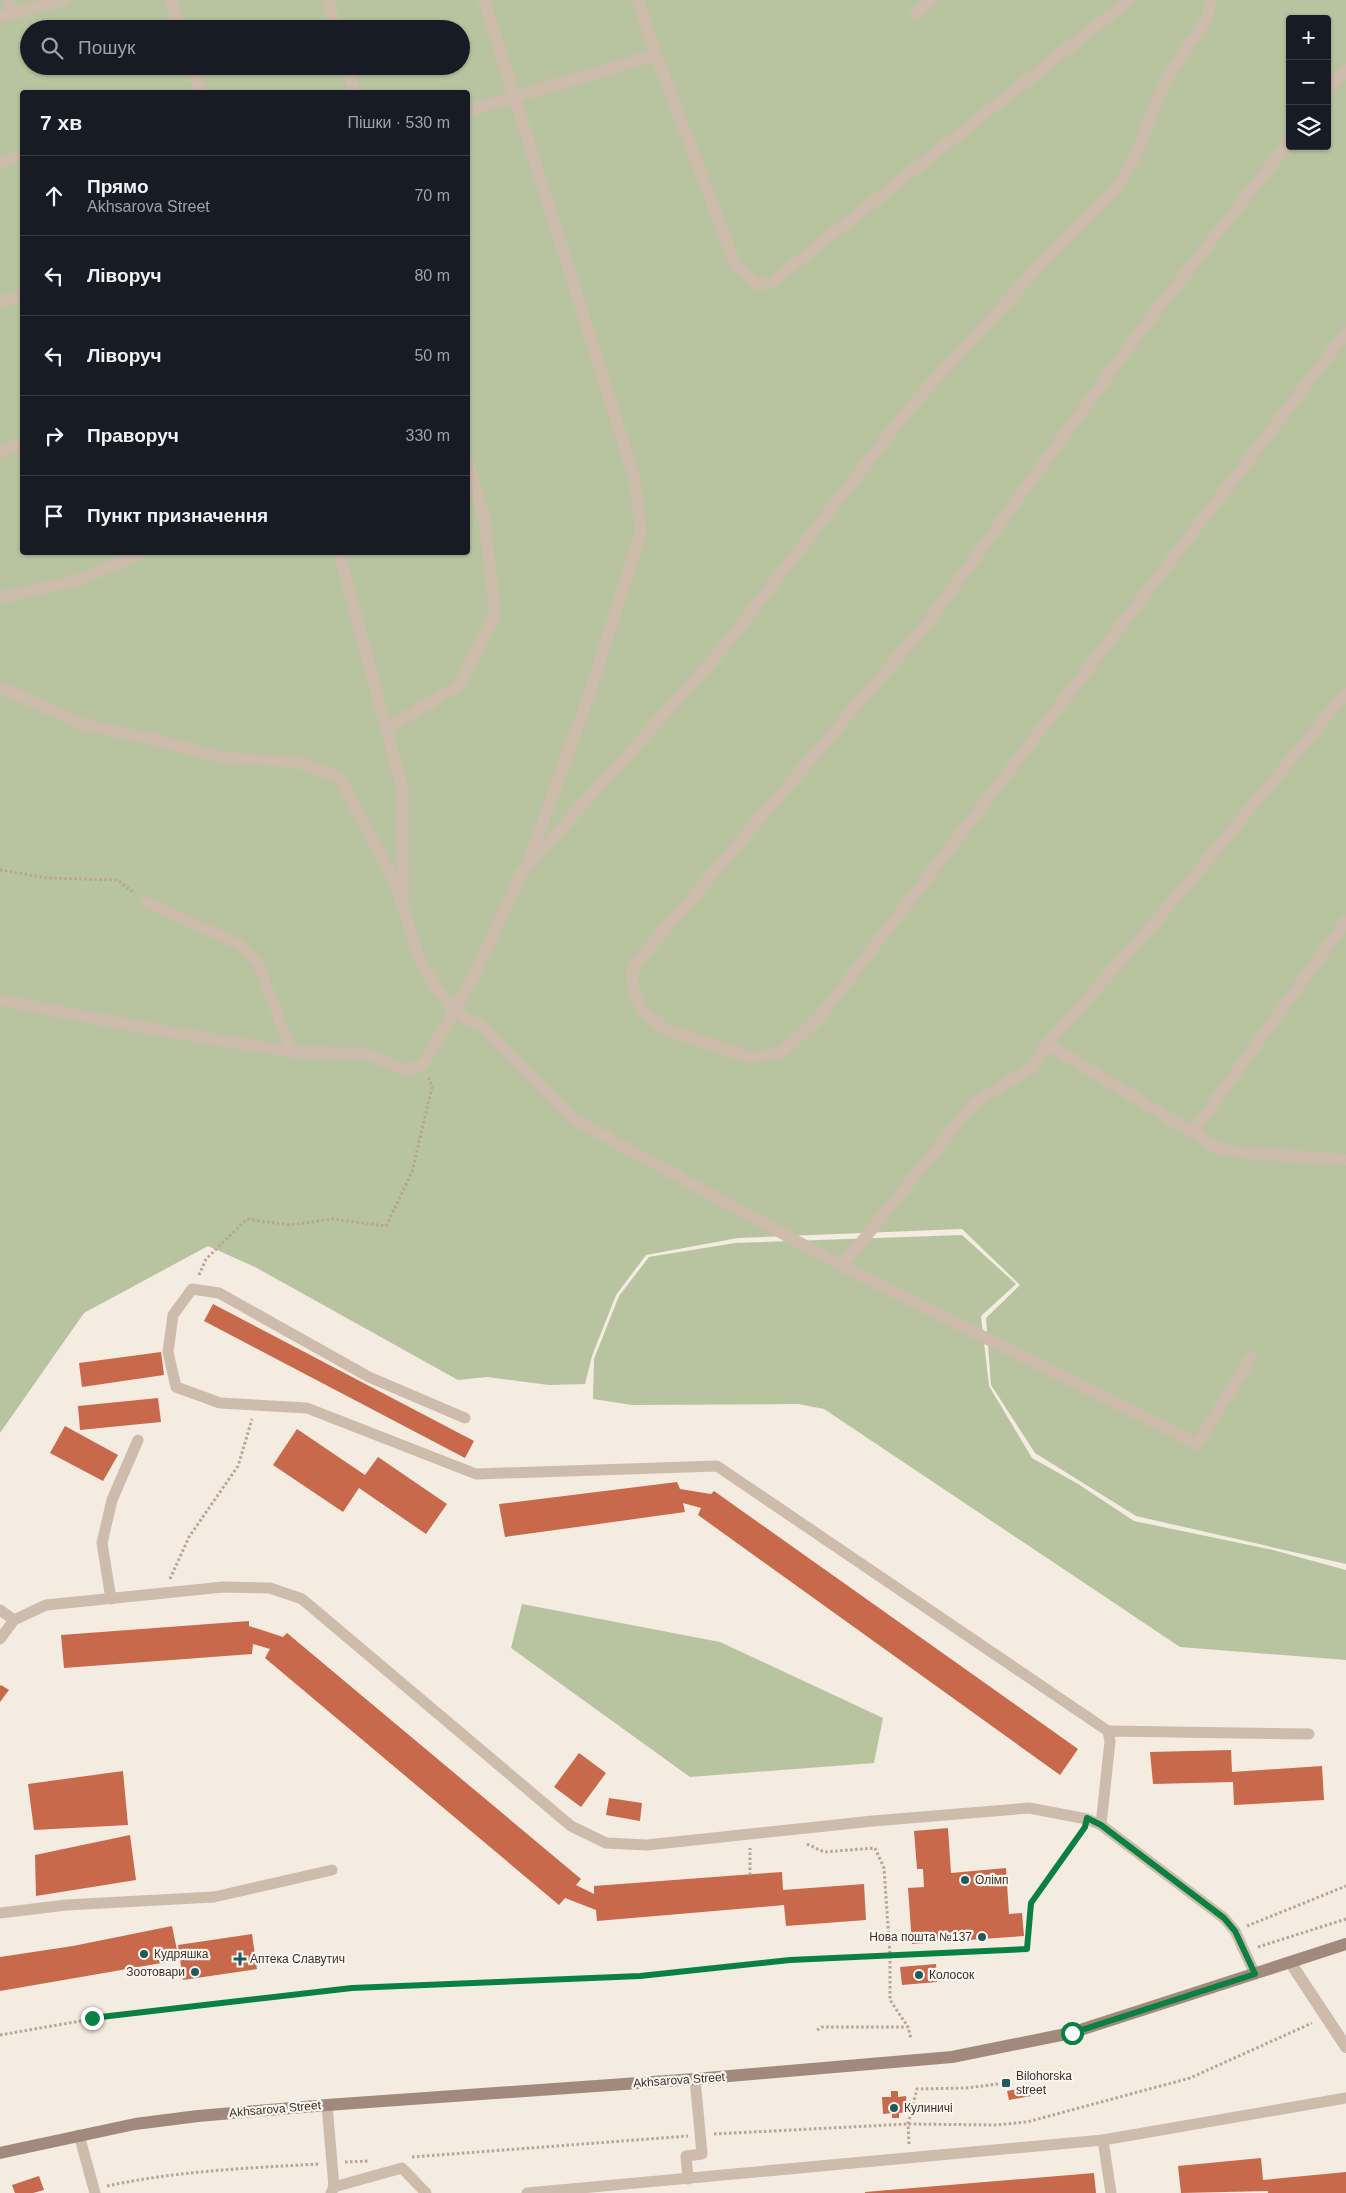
<!DOCTYPE html>
<html lang="uk">
<head>
<meta charset="utf-8">
<style>
	:root { --surface:#171b24; --page:#242831; --text:#f1f3f6; --muted:#9ea1a6; --line:#363941 }
	body { margin:0; font-family:Helvetica,sans-serif; background:var(--page); color:var(--text) }
	.controls { position:absolute; right:15px; top:15px; display:grid; overflow:hidden; border-radius:5px; box-shadow:0 1px 4px #0004 }
	.controls button { width:45px; height:45px; display:grid; place-items:center; padding:0; border:0; border-bottom:1px solid var(--line); background:var(--surface); color:var(--text); font:25px sans-serif }
	.stop { position:absolute; width:15px; height:15px; margin:-11px; border:4px solid #0b8043; border-radius:50%; background:#fff }
	.stop.end { background:#0b8043; border-color:#fff; box-shadow:0 1px 5px #0008 }
	.list { margin:0; padding:0; list-style:none }
	h2 { display:flex; justify-content:space-between; align-items:center; height:65px; margin:0; padding:0 20px; font-size:21px }
	h2 small { font-size:16px; font-weight:400; color:var(--muted) }
	.list li { display:grid; grid-template-columns:32px 1fr auto; gap:15px; align-items:center; box-sizing:border-box; height:80px; padding:0 20px; border-top:1px solid var(--line) }
	.list b { display:block; font-size:19px; white-space:nowrap }
	.list p { margin:0; font-size:16px; white-space:nowrap; color:var(--muted) }
	.list em { font-size:16px; font-style:normal; color:var(--muted) }
	.icon { flex:none; width:28px; height:28px; fill:none; stroke:currentColor; stroke-width:2; stroke-linecap:round; stroke-linejoin:round }
	.map { position:relative; flex:none; width:1346px; height:2193px; overflow:hidden }
	.search { position:absolute; background:var(--surface); box-shadow:0 1px 4px #0004; left:20px; top:20px; width:450px; height:55px; display:flex; align-items:center; gap:12px; box-sizing:border-box; padding:0 18px; border-radius:28px; color:var(--muted); font-size:19px }
	.panel { position:absolute; background:var(--surface); box-shadow:0 1px 4px #0004; left:20px; top:90px; width:450px; height:465px; border-radius:5px }
	.map>svg:first-child { display:block }
</style>
</head>
<body>
<div class="map">
<svg width="1346" height="2193" viewBox="0 0 1346 2193">
	<rect width="100%" height="100%" fill="#f4ebe1"/>
	<g fill="#b8c4a0" fill-rule="evenodd">
		<path d="M 0,0 L 1346,0 L 1346,1564 L 1136,1516 L 1035,1453 L 991,1385 L 986,1318 L 1020,1285 L 962,1229 L 738,1238 L 646,1255 L 616,1295 L 592,1356 L 585,1384 L 549,1385 L 487,1377 L 458,1380 L 255,1267 L 208,1246 L 84,1313 L 0,1433 ZM 1290,19 L 1327,19 L 1327,146 L 1290,146 ZM 29,29 L 461,29 L 461,66 L 29,66 ZM 22,92 L 468,92 L 468,552 L 22,552 Z"/>
		<polygon points="962,1235 1016,1284 981,1316 989,1386 1032,1458 1078,1484 1134,1521 1273,1550 1346,1570 1346,1660 1180,1647 824,1409 798,1404 632,1405 593,1399 594,1359 619,1296 649,1257 735,1243"/>
		<polygon points="522,1604 720,1642 883,1718 874,1763 690,1777 511,1648"/>
	</g>
	<g fill="#c8694b">
		<polygon points="213,1304 474,1441 465,1458 204,1321"/>
		<polygon points="161,1352 164,1375 82,1387 79,1363"/>
		<polygon points="158,1398 161,1422 80,1430 78,1406"/>
		<polygon points="65,1426 118,1455 103,1481 50,1453"/>
		<polygon points="297,1429 365,1475 378,1457 447,1504 426,1534 359,1488 343,1512 273,1465"/>
		<polygon points="677,1482 680,1489 711,1494 714,1491 1078,1749 1060,1775 698,1515 701,1508 683,1503 685,1512 505,1537 499,1504"/>
		<polygon points="249,1621 249,1626 283,1637 287,1633 581,1879 576,1885 594,1894 594,1886 782,1872 783,1890 864,1884 866,1920 786,1926 784,1905 597,1921 596,1910 565,1898 559,1905 265,1658 270,1649 253,1644 252,1654 64,1668 61,1635"/>
		<polygon points="1,1685 9,1690 0,1702 0,1686"/>
		<polygon points="1231,1750 1232,1772 1322,1766 1324,1800 1234,1805 1233,1782 1153,1784 1150,1752"/>
		<polygon points="579,1753 606,1773 581,1807 554,1787"/>
		<polygon points="123,1771 128,1825 34,1830 28,1784"/>
		<polygon points="609,1798 642,1803 640,1821 606,1815"/>
		<polygon points="948,1828 951,1873 1006,1868 1009,1914 1022,1913 1024,1936 912,1944 908,1888 924,1887 923,1869 917,1869 914,1831"/>
		<polygon points="130,1835 136,1880 36,1896 35,1855"/>
		<polygon points="172,1926 179,1960 0,1991 0,1957 73,1946"/>
		<polygon points="252,1934 257,1969 183,1980 178,1945"/>
		<polygon points="936,1964 937,1982 902,1985 900,1967"/>
		<polygon points="1041,2085 1042,2094 1009,2100 1007,2091"/>
		<polygon points="891,2091 898,2091 898,2097 906,2096 907,2112 899,2113 899,2118 892,2118 892,2113 883,2114 882,2097 891,2097"/>
		<polygon points="1261,2158 1263,2180 1346,2172 1346,2193 1268,2193 1268,2191 1181,2193 1178,2166"/>
		<polygon points="1094,2173 1096,2193 865,2193 865,2192"/>
		<polygon points="39,2176 44,2190 33,2193 15,2193 12,2185"/>
	</g>
	<g fill="none" stroke-linecap="round" stroke-linejoin="round">
		<g stroke="#b9a596" stroke-width="3" stroke-dasharray="2.5 2.5" stroke-linecap="butt">
			<polyline points="0,870 47,878 118,880 135,894"/>
			<polyline points="199,1275 206,1259 247,1219 289,1225 333,1219 386,1226 412,1172 432,1087 428,1076"/>
			<polyline points="170,1579 189,1537 238,1466 252,1419"/>
			<polyline points="807,1844 824,1852 875,1848 884,1868 890,1956 890,2000 908,2027"/>
			<polyline points="750,1875 750,1848"/>
			<polyline points="1247,1926 1346,1886"/>
			<polyline points="1258,1947 1346,1919"/>
			<polyline points="817,2030 822,2027 908,2027 911,2039"/>
			<polyline points="0,2035 92,2019 352,1988 640,1976 790,1960 1027,1949 1031,1903 1081,1833"/>
			<polyline points="714,2134 908,2124 997,2125 1027,2122 1190,2078 1312,2023"/>
			<polyline points="909,2144 908,2124 917,2089 966,2088 1006,2083"/>
			<polyline points="412,2157 688,2136"/>
			<polyline points="345,2162 369,2161"/>
			<path d="M 107,2186 C 177,2171 247,2168 319,2164"/>
		</g>
		<g stroke="#cdbbac" stroke-width="11">
			<polyline points="146,902 238,944 258,964 292,1052"/>
			<polyline points="465,1418 369,1377 219,1293 192,1289 173,1315 168,1352 176,1387 220,1403 307,1408 476,1474 717,1466 1108,1731"/>
			<polyline points="111,1599 102,1543 112,1500 138,1440"/>
			<polyline points="0,1610 14,1620"/>
			<polyline points="0,1639 14,1620 46,1605 223,1587 270,1588 302,1599 571,1826 606,1843 647,1845 873,1821 1029,1808 1087,1819 1101,1825 1224,1918 1235,1931 1255,1974"/>
			<polyline points="1101,1825 1110,1741 1108,1731 1309,1734"/>
			<polyline points="0,1913 66,1905 214,1897 332,1870"/>
			<polyline points="327,2105 334,2187"/>
			<polyline points="79,2135 95,2193"/>
			<polyline points="1103,2140 1111,2193"/>
			<polyline points="688,2179 686,2156 702,2154 695,2079"/>
			<polyline points="331,2193 334,2187 402,2168 426,2193"/>
			<polyline points="527,2193 1103,2140 1346,2098"/>
		</g>
		<g stroke="#cdbbac" stroke-width="12">
			<polyline points="8,0 12,14"/>
			<polyline points="171,0 180,29"/>
			<polyline points="328,0 336,29"/>
			<polyline points="484,0 634,476 641,532 589,695 530,858"/>
			<polyline points="638,0 656,55 736,266 757,284 772,282 1129,0"/>
			<polyline points="916,14 931,0"/>
			<polyline points="0,17 65,0"/>
			<polyline points="192,66 200,92"/>
			<polyline points="346,66 354,92"/>
			<polyline points="1327,93 1346,70"/>
			<polyline points="468,111 656,55"/>
			<polyline points="1290,141 1139,333 928,622 633,967 633,989 642,1010 667,1030 749,1057 782,1053 820,1017 1346,333"/>
			<polyline points="0,162 22,156"/>
			<polyline points="0,302 22,296"/>
			<polyline points="0,451 22,444"/>
			<polyline points="339,552 402,787 403,894"/>
			<polyline points="0,598 79,580 144,552"/>
			<polyline points="0,687 81,724 153,739 223,758 298,762 339,777 394,880 419,958 436,988 454,1011 482,1027 573,1119 842,1266 1197,1444 1251,1358"/>
			<polyline points="387,728 459,685 495,615 485,521 468,464"/>
			<polyline points="0,1000 140,1027 292,1052 367,1054 406,1071 424,1063 474,976 522,872 720,652 912,405 1047,258 1115,191 1134,159 1165,81 1207,18 1212,0"/>
			<polyline points="1047,1044 1218,1148 1237,1152 1346,1160"/>
			<polyline points="1192,1133 1346,921"/>
			<polyline points="842,1266 973,1104 1033,1067 1047,1044 1164,912 1346,693"/>
			<polyline points="1290,1962 1346,2047"/>
		</g>
		<polyline stroke="#a18a7d" stroke-width="12" points="0,2153 135,2124 198,2116 327,2105 695,2079 952,2057 1071,2033 1346,1944"/>
	</g>
	<g fill="none" stroke-linecap="round" stroke-linejoin="round">
		<polyline stroke="#0b8043" stroke-width="6" points="92,2018 352,1988 640,1976 790,1960 1027,1949 1031,1903 1085,1827 1087,1818 1101,1825 1224,1918 1235,1931 1255,1974 1072,2033"/>
	</g>
	<g fill="#1f5a5e" stroke="#fbf5ee" stroke-width="2">
		<circle cx="965" cy="1880" r="5"/>
		<circle cx="982" cy="1937" r="5"/>
		<circle cx="144" cy="1954" r="5"/>
		<path d="M237.5 1951.5h5v5h5v5h-5v5h-5v-5h-5v-5h5z"/>
		<circle cx="195" cy="1972" r="5"/>
		<circle cx="919" cy="1975" r="5"/>
		<rect x="1001" y="2078" width="10" height="10" rx="2.5"/>
		<circle cx="894" cy="2108" r="5"/>
	</g>
	<g text-anchor="middle" stroke-width="4.5" stroke-linejoin="round" paint-order="stroke">
		<g font-size="12" fill="#3b302b" stroke="#fbf5ee" text-anchor="start">
			<text x="975" y="1884">Олімп</text>
			<text x="972" y="1941" text-anchor="end">Нова пошта №137</text>
			<text x="154" y="1958">Кудряшка</text>
			<text x="250" y="1963">Аптека Славутич</text>
			<text x="185" y="1976" text-anchor="end">Зоотовари</text>
			<text x="929" y="1979">Колосок</text>
			<text x="1016" y="2080">Bilohorska<tspan x="1016" dy="14">street</tspan></text>
			<text x="904" y="2112">Кулиничі</text>
		</g>
		<g font-size="12" fill="#3b302b" stroke="#fbf5ee">
			<text transform="translate(679 2080) rotate(-4)" y="4">Akhsarova Street</text>
			<text transform="translate(275 2109) rotate(-5)" y="4">Akhsarova Street</text>
		</g>
	</g>
</svg>
<div class="controls">
<button>+</button>
<button>−</button>
<button><svg class="icon" aria-label="layers" viewBox="0 0 24 24"><path d="M12 4l9 5-9 5-9-5zM3 14l9 5 9-5"/></svg></button>
</div>
<div class="stop" style="left:1072px;top:2033px"></div>
<div class="stop end" style="left:92px;top:2018px"></div>
<div class="search"><svg class="icon" aria-label="search" viewBox="0 0 24 24"><circle cx="10" cy="10" r="6"/><path d="M15 15l6 6"/></svg>Пошук</div>
<section class="panel">
<h2>7 хв<small>Пішки · 530 m</small></h2>
<ul class="list">
<li><svg class="icon" aria-label="ahead" viewBox="0 0 24 24"><path d="M12 20V5M6 11l6-6 6 6"/></svg><div><b>Прямо</b><p>Akhsarova Street</p></div><em>70 m</em></li>
<li><svg class="icon" aria-label="left" viewBox="0 0 24 24"><path d="M17 20v-9H6M10 6l-5 5 5 5"/></svg><div><b>Ліворуч</b></div><em>80 m</em></li>
<li><svg class="icon" aria-label="left" viewBox="0 0 24 24"><path d="M17 20v-9H6M10 6l-5 5 5 5"/></svg><div><b>Ліворуч</b></div><em>50 m</em></li>
<li><svg class="icon" aria-label="right" viewBox="0 0 24 24"><path d="M7 20v-9h11M14 6l5 5-5 5"/></svg><div><b>Праворуч</b></div><em>330 m</em></li>
<li><svg class="icon" aria-label="arrive" viewBox="0 0 24 24"><path d="M6 21V4h12l-3 4 3 4H6"/></svg><div><b>Пункт призначення</b></div></li>
</ul>
</section>
</div>
</body>
</html>
